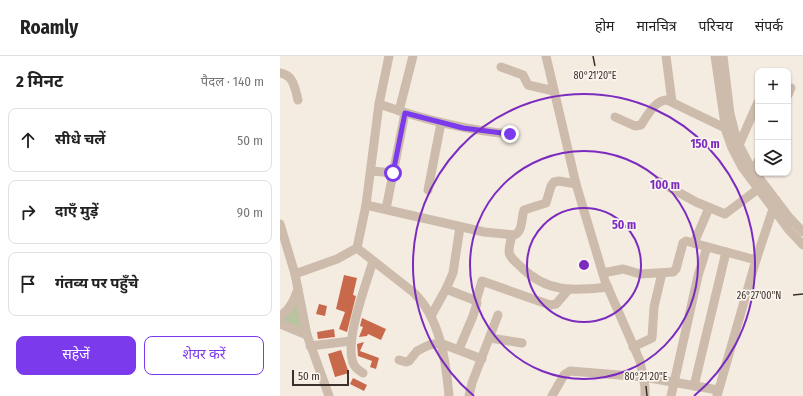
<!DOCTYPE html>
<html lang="hi">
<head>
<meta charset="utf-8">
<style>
	:root { --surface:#fff; --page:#f2f2f2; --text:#222; --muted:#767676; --line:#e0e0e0; --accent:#7c3aed }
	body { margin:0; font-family:"Fira Sans Condensed","Noto Sans Devanagari",sans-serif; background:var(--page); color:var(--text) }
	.controls { position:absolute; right:12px; top:12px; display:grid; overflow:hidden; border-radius:8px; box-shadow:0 1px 3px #0004 }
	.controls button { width:36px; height:36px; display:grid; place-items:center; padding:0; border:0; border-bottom:1px solid var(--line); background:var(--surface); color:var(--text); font:20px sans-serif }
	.scale { position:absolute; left:12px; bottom:10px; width:57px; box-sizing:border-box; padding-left:4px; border:2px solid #3b302b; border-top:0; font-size:11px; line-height:14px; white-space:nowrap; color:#3b302b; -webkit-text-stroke:3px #fbf5ee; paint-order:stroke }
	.stop { position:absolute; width:12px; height:12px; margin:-9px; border:3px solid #7c3aed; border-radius:50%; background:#fff }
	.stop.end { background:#7c3aed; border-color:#fff; box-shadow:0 1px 4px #0008 }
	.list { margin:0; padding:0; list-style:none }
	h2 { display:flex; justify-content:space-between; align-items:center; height:52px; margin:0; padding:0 16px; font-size:17px }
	h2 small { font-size:13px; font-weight:400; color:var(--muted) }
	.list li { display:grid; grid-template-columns:26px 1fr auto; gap:12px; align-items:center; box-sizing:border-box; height:64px; margin:0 8px 8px; padding:0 8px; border:1px solid var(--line); border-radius:8px }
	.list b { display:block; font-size:15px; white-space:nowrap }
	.list em { font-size:13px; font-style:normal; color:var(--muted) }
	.actions { display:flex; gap:8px; padding:12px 16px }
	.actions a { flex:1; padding:9px 0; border:1px solid var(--accent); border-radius:8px; text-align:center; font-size:14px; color:var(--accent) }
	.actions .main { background:var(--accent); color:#fff }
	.icon { flex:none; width:22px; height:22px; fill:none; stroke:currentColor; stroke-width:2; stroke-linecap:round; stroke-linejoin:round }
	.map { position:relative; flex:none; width:523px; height:340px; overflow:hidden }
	header { display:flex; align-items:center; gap:24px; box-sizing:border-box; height:56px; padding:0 20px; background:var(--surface); border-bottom:1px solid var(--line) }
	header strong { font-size:19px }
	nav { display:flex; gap:22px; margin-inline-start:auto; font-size:14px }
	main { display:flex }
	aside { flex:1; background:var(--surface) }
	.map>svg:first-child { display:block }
</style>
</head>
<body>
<header>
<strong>Roamly</strong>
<nav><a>होम</a><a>मानचित्र</a><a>परिचय</a><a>संपर्क</a></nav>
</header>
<main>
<aside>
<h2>2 मिनट<small>पैदल · 140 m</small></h2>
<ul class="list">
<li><svg class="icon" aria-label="ahead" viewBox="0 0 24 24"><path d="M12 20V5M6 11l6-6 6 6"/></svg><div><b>सीधे चलें</b></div><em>50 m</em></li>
<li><svg class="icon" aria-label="right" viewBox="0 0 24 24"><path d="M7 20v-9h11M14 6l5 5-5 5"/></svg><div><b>दाएँ मुड़ें</b></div><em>90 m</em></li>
<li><svg class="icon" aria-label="arrive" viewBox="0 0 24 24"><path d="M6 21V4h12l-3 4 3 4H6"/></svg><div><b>गंतव्य पर पहुँचे</b></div></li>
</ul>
<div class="actions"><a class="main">सहेजें</a><a>शेयर करें</a></div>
</aside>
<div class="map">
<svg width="523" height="340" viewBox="0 0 523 340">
	<rect width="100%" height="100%" fill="#f4ebe1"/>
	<polygon fill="#b8c4a0" points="17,242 27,276 0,266"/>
	<g fill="#c8694b">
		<polygon points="64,219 77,222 73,239 76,240 67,276 59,273 65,256 56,253"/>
		<polygon points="39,248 47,250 45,260 36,258"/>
		<polygon points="82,262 106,273 101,284 88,278 87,280 79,281 83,271 80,270"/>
		<polygon points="54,273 55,281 38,283 37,276"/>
		<polygon points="84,286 80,295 99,302 96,313 90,311 92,305 78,300 77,288"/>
		<polygon points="61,294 69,317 55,321 48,298"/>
		<polygon points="73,322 87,329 84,335 70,328"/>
	</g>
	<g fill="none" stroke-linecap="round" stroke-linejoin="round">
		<g stroke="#cdbbac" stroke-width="9">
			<polyline points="266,0 296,128 325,225 360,305 365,331 365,340"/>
			<polyline points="386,0 392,46"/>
			<polyline points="435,0 446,75 452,92 462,111 509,174 523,189"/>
			<polyline points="443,0 450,58 457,85 470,110 508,160 523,176"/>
			<polyline points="221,11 243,19 248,29 274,35"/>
			<path d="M 0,17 C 14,19 15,33 18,44"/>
			<polyline points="508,39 511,32"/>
			<path d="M 99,48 C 142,63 184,74 230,78"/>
			<polyline points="119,55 133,0"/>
			<path d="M 335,61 L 355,70 L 361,69 C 367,60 375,44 387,44 L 445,72"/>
			<polyline points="459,89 478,46"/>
			<polyline points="92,115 113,117"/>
			<polyline points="474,115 478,105"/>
			<polyline points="378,125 416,146 445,158 478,133"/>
			<polyline points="148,134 161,67"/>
			<path d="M 86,149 L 204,176 L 234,179 C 243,176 241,163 244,154 L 266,147 L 271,130 L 274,126 L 279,125 L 296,128"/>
			<polyline points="106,153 125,57"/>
			<polyline points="0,168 15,218 27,279 49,340"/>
			<path d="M 232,179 C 227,199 227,198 241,211 C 267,237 294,235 328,231"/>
			<polyline points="414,187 429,152"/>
			<path d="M 77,192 L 133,236 C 160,261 166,305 169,340"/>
			<polyline points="323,217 343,213 360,218 393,216 396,213 403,187 406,185 476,204"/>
			<polyline points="15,218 57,203 77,192 86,149 99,48 109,0"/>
			<polyline points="166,233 194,244 197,247 193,260 179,293"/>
			<polyline points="196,245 202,225 270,249 276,248 289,233"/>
			<path d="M 0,260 C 10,254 14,244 18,233"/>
			<polyline points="151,260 166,233 173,217 180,171"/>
			<polyline points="0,268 27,279"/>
			<polyline points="210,282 242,287"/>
			<polyline points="30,290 71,285"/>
			<polyline points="353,291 372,282 374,251 382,217"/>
			<polyline points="119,304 126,306 129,305 137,295 149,289 160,287 202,303"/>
			<path d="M 83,317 C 79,314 76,313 74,309 C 63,287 86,229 93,205"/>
			<polyline points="414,330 446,196"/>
			<polyline points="189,340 192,327 218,259"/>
			<polyline points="272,340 284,319 290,315 364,321 438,334"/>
			<polyline points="391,340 418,220 427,191"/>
			<polyline points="437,340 476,204 496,144"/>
		</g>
	</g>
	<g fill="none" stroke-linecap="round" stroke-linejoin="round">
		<polyline stroke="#7c3aed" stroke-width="5" points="113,117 125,57 183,72 230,78"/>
	</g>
	<path fill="none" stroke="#3b302b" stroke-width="1.5" d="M 313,0 L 315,10M 513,239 L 523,238M 366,330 L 367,340"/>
	<g fill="none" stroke="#7b2cbf" stroke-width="2">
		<circle cx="304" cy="209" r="57"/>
		<circle cx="304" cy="209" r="114"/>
		<path d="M194 340A171 171 0 1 1 414 340"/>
	</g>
	<g font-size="10" text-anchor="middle" fill="#3b302b" stroke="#fbf5ee" stroke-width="3.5" stroke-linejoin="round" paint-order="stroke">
		<text x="315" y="23">80°21'20"E</text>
		<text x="479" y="243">26°27'00"N</text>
		<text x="366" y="324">80°21'20"E</text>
	</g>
	<circle cx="304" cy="209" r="6" fill="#7b2cbf" stroke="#fbf5ee" stroke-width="2"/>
	<g font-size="12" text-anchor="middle" font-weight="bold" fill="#7b2cbf" stroke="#fbf5ee" stroke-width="3.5" stroke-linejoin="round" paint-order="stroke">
		<text x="425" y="92">150 m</text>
		<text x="385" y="133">100 m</text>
		<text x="344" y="173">50 m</text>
	</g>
</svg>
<div class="controls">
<button>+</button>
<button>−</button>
<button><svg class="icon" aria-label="layers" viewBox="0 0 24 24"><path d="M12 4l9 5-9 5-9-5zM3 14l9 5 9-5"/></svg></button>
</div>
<div class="scale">50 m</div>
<div class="stop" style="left:113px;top:117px"></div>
<div class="stop end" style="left:230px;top:78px"></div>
</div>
</main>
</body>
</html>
